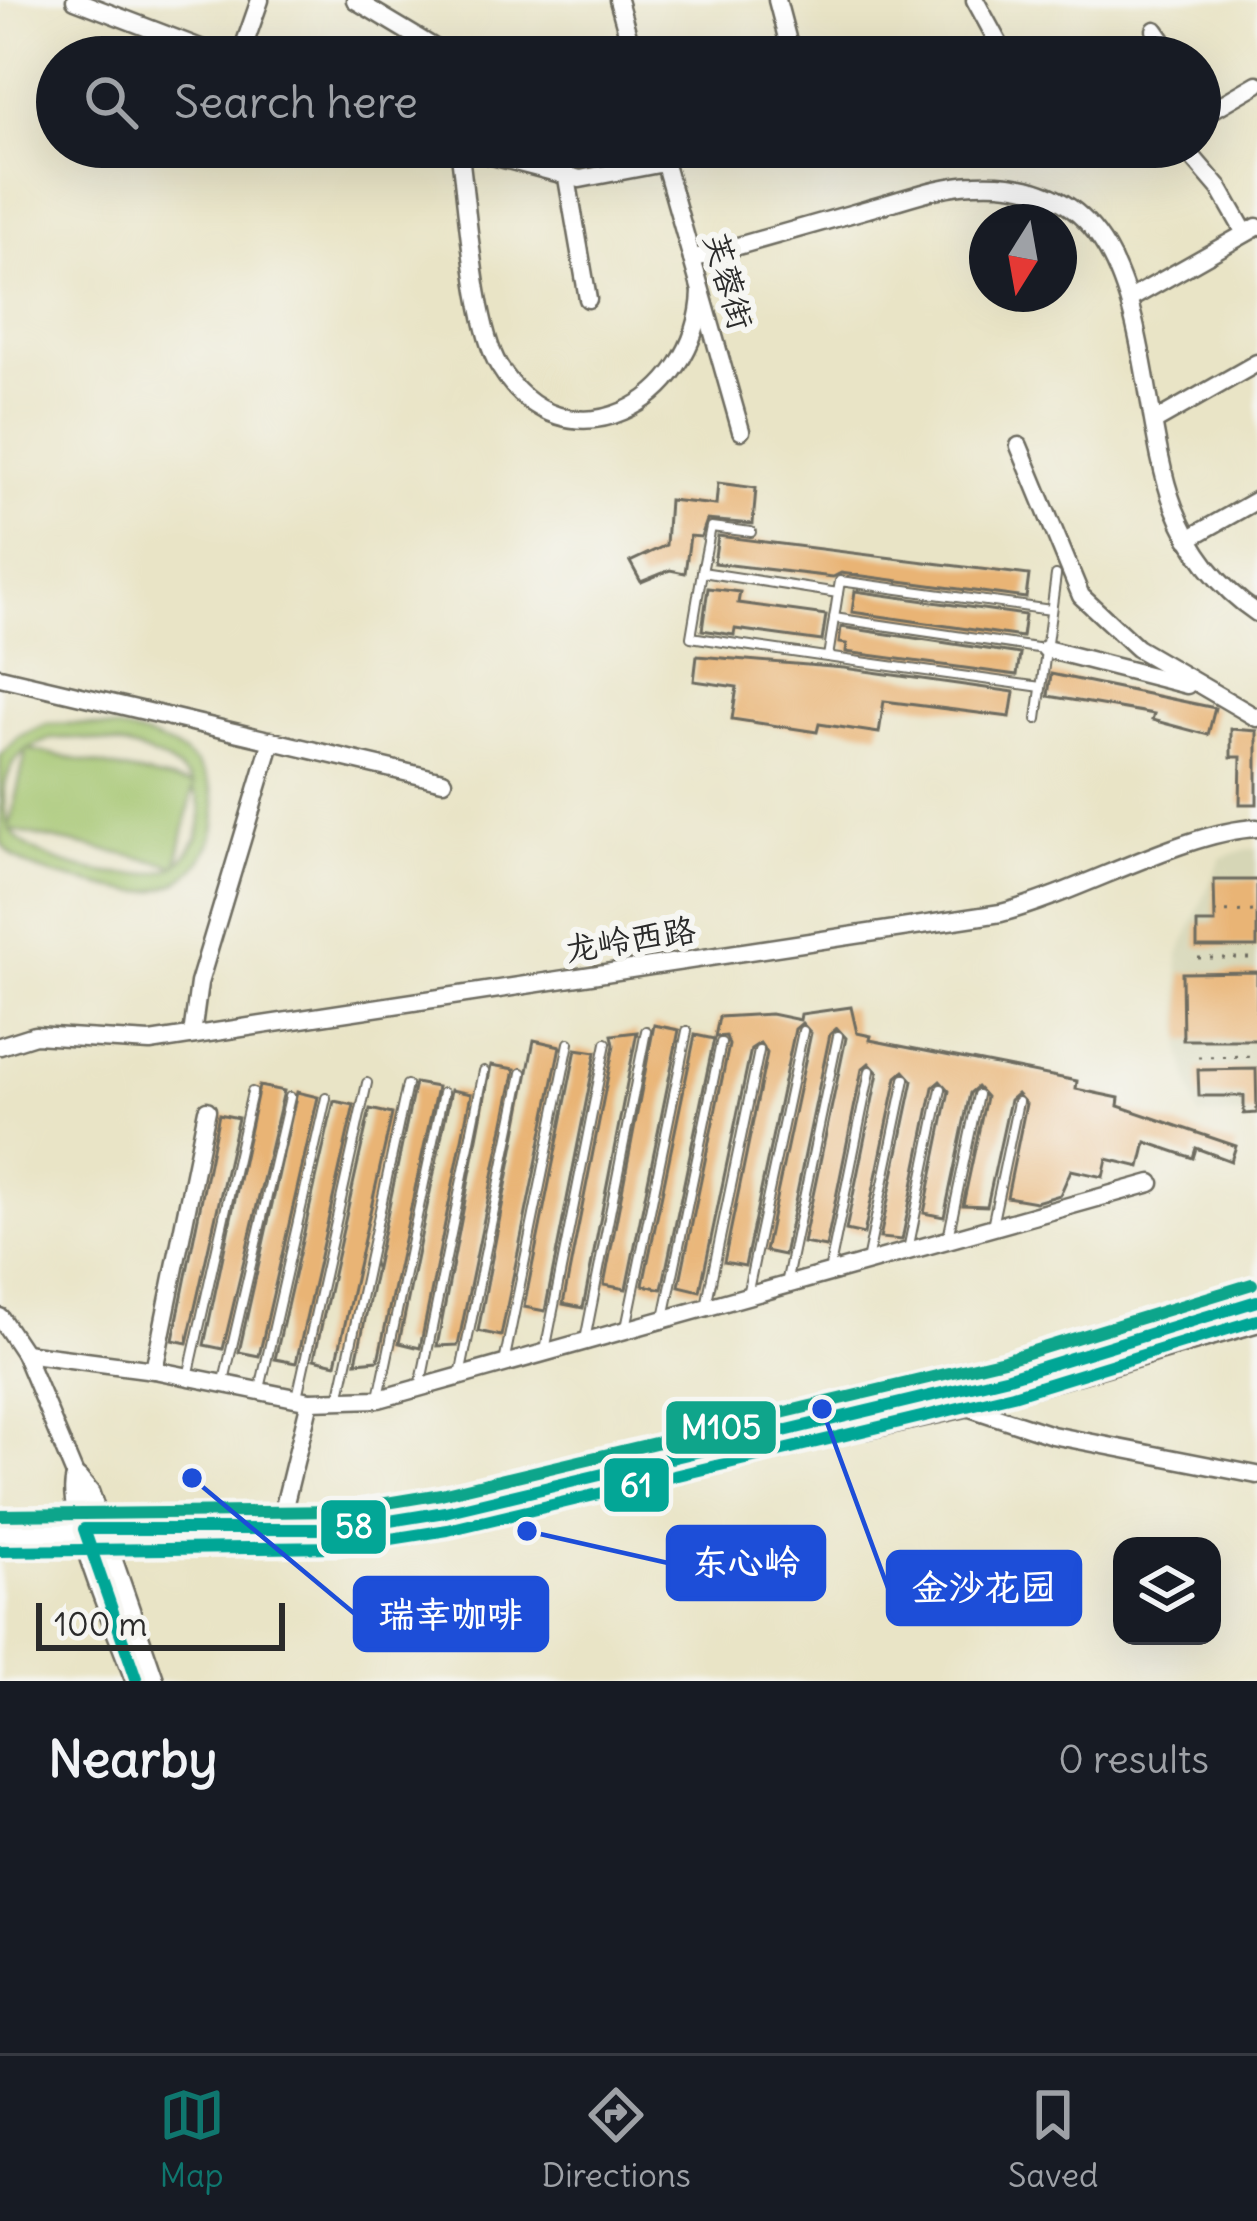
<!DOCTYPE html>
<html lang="en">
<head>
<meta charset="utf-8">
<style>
	:root { --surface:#171b24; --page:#20242c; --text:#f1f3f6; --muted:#9ea1a6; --line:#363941; --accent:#0f766e }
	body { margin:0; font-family:Delius,"LXGW WenKai TC",sans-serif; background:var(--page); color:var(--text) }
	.controls { position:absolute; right:36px; bottom:36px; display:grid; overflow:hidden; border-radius:24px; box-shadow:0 12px 48px #0002 }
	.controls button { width:108px; height:108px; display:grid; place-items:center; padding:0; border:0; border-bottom:3px solid var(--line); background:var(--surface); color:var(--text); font:60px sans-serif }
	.compass { position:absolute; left:969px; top:204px; width:108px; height:108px; border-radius:50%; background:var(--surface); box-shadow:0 12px 48px #0002; rotate:191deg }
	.scale { position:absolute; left:36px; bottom:30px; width:249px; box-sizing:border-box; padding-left:12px; border:6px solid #2b2b2b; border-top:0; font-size:33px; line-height:42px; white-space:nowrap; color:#2b2b2b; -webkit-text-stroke:9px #f6f6f2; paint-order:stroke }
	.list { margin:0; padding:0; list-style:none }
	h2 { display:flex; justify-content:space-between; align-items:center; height:156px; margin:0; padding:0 48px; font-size:51px }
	h2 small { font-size:39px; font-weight:400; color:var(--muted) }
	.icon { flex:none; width:66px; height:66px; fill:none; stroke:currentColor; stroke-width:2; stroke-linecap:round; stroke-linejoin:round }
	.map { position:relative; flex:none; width:1257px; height:1681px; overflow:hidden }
	.search { position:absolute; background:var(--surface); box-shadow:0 12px 48px #0002; left:36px; right:36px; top:36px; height:132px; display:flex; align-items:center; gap:30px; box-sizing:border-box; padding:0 42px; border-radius:66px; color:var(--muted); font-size:45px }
	.sheet { height:372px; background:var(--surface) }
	nav { display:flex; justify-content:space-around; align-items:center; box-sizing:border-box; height:168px; border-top:3px solid var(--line); background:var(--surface); font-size:33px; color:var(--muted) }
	nav a { display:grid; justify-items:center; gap:6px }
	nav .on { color:var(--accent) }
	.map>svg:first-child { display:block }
</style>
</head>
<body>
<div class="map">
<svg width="1257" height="1681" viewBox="0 0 1257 1681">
	<rect width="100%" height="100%" fill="#f6f6f2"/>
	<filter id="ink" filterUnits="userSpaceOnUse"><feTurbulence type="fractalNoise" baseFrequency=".00833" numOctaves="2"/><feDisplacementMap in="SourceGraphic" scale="24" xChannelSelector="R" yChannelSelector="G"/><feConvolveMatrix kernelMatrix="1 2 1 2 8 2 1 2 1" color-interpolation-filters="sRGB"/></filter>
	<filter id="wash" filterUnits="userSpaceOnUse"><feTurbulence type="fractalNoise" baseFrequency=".004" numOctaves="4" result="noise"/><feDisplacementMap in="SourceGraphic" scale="48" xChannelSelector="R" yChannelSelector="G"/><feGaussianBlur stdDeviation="2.7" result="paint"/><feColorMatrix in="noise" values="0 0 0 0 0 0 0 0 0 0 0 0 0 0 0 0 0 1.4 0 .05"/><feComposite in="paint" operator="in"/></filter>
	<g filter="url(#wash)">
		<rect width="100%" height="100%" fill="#e9e4c6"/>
		<polygon fill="#d6d6b6" points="1247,849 1257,849 1257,1115 1198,1116 1182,1054 1178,956 1221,858"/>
		<path fill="#a3c46d" stroke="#67784c" stroke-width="3" fill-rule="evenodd" d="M 47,724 C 88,721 166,733 195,763 C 239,810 208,889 143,892 C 123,893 101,885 80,881 C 49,874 20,869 0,842 L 0,756 L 18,737 ZM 50,739 C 91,735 169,749 193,785 L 28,749 ZM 25,751 L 26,752 L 9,827 C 0,800 2,771 25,751 ZM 193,789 C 209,813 200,845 177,864 ZM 10,830 L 174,865 L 175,866 C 139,888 33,865 10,830 Z"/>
		<g id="blocks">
			<g fill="#e9b474">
				<polygon points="718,483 756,488 753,524 707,520 701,537 690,536 685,573 670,570 641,582 630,562 666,545 669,500 716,505"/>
				<polygon points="718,536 1029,575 1026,598 841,573 833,577 714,563"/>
				<polygon points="708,588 740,592 738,603 826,615 822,641 735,629 734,635 702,630"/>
				<polygon points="855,591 1025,615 1022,637 852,612"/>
				<polygon points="841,627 1020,654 1017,675 846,652 847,644 839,643"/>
				<polygon points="697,656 844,668 1014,692 1010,717 884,701 879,733 819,724 817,732 732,719 737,687 694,681"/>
				<polygon points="1051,674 1215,708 1208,735 1152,720 1154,714 1048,696"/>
				<polygon points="1231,729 1257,731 1257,804 1240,804 1241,757 1231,757"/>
				<polygon points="1214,880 1257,880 1257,947 1197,947 1197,923 1215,923"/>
				<polygon points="1257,972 1257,1040 1183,1040 1182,973"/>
				<polygon points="851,1007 857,1033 871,1036 870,1040 1077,1081 1076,1089 1119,1098 1118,1106 1236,1146 1231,1161 1196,1148 1193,1158 1146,1142 1140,1167 1107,1159 1103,1177 1071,1170 1060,1195 1036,1202 1007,1197 1026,1104 1017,1094 1010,1100 987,1206 963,1205 986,1097 977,1087 970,1093 944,1217 924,1213 949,1091 940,1081 933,1087 902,1240 880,1238 913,1081 904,1071 897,1077 864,1234 846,1230 878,1073 869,1063 862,1069 826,1247 803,1243 846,1038 837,1028 830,1034 784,1255 765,1251 811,1033 802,1023 795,1029 745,1266 724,1262 767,1053 760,1043 751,1049 700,1291 679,1286 729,1045 726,1036 715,1037 719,1017 771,1014 800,1020 801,1014"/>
				<polygon points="654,1025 679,1030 626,1289 604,1285"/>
				<polygon points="637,1032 583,1308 563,1304 614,1045 612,1035"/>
				<polygon points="695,1035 714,1039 662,1289 643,1285"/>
				<polygon points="534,1040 560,1046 501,1336 478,1331"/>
				<polygon points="576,1049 596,1052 545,1311 524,1307"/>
				<polygon points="491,1065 515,1069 458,1345 437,1346"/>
				<polygon points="1256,1069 1257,1113 1244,1114 1244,1096 1199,1096 1198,1070"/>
				<polygon points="415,1083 437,1087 378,1360 356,1362"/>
				<polygon points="259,1086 284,1091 223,1349 204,1345"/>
				<polygon points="451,1090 471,1094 420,1348 399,1343"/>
				<polygon points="297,1092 318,1097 259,1356 239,1352"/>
				<polygon points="334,1101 354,1105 296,1363 275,1359"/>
				<polygon points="370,1109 392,1114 336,1364 314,1359"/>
				<polygon points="219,1114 238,1118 187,1343 173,1340"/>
			</g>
		</g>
	</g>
	<g filter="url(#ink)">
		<use href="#blocks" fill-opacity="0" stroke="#6e6c61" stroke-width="3"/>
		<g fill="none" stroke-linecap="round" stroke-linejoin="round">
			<g stroke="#6e6c61" stroke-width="12">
				<g id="lane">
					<polyline points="702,572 711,527 751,532"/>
					<polyline points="838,593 840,581 1051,610"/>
					<polyline points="834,618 1044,649"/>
					<path d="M 828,657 L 838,593 L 702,572 L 691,637 C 807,655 924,671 1041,687"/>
					<polyline points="1037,719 1056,575"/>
					<polyline points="992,1226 1018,1102"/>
					<polyline points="948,1238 978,1095"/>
					<polyline points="908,1250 941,1089"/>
					<polyline points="867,1261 905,1079"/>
					<polyline points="829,1272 870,1071"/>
					<polyline points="786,1284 838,1036"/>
					<polyline points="747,1295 803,1031"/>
					<polyline points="706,1306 759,1051"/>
					<polyline points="664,1318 721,1043"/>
					<polyline points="626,1328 687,1031"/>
					<polyline points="585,1340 646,1031"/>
					<polyline points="545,1351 606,1043"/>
					<polyline points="504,1363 569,1043"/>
					<polyline points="460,1376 522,1073"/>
					<polyline points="188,1377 252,1092"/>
					<polyline points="224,1381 290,1097"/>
					<polyline points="420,1387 484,1071"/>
					<polyline points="260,1389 326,1098"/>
					<polyline points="297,1397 367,1083"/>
					<polyline points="379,1397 443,1093"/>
					<polyline points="339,1400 407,1085"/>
				</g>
			</g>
			<g stroke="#6e6c61" stroke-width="21">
				<g id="street">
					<polyline points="75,0 224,57"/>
					<polyline points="355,0 450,57"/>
					<polyline points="618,0 634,57"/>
					<polyline points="777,0 792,57"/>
					<polyline points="975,0 1006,57"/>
					<polyline points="1155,30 1174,57"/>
					<polyline points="240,57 260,0"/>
					<polyline points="1200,117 1257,84"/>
					<polyline points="458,147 580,179 664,163"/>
					<polyline points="660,147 741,431"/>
					<polyline points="1184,147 1220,189 1245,233"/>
					<path d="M 459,148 C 467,200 474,326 499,366 C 565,474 697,403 701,292"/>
					<polyline points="567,178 588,299"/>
					<path d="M 692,259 C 751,242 810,226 868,209 C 903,200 939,185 975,184 C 1161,174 1130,391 1174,507 C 1191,551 1218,587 1257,613"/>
					<polyline points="1130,299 1257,227"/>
					<polyline points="1155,421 1257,363"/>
					<polyline points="1019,446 1081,596 1137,648 1257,718"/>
					<polyline points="1188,539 1257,500"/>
					<polyline points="1046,649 1187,685"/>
					<polyline points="0,677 443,781"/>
					<polyline points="192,1035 199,983 272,740"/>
					<path d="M 0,1046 L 35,1035 L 150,1042 L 1001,913 C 1079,893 1185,831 1257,828"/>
					<polyline points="0,1317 24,1353 77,1480"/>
					<polyline points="24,1353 154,1370 310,1401 379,1399 1151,1183"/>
					<polyline points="154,1370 207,1110"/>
					<polyline points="961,1405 1052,1435 1257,1475"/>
					<polyline points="278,1531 310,1401"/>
				</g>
			</g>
			<g stroke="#6e6c61" stroke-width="26">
				<g id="secondary">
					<polyline points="864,1428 963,1406 1257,1321"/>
					<polyline points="77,1480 88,1493 153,1681"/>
					<path d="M 77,1480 C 66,1512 123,1641 137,1681"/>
					<polyline points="0,1533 340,1529 445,1512 1009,1377 1257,1301"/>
				</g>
			</g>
			<g stroke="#6e6c61" stroke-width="3" stroke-dasharray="3 9" stroke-linecap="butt">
				<polyline points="1214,912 1257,911"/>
				<polyline points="1198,958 1257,958"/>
				<polyline points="1198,1057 1257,1056"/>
			</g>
			<use href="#lane" stroke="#fff" stroke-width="8"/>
			<use href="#street" stroke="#fff" stroke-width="16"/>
			<use href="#secondary" stroke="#fff" stroke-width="21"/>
			<g stroke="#f6f6f2" stroke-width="21">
				<polyline id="bus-1" points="137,1681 84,1529 340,1529 445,1512 1009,1377 1257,1301"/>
			</g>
			<g stroke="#f6f6f2" stroke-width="21">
				<polyline id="bus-2" points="0,1551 340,1547 448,1530 1013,1395 1257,1320"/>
			</g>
			<g stroke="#f6f6f2" stroke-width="21">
				<polyline id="bus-3" points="0,1515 338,1511 441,1494 1004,1360 1252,1284"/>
			</g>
			<use href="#bus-1" stroke="#03a696" stroke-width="12"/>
			<use href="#bus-2" stroke="#03a696" stroke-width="12"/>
			<use href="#bus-3" stroke="#0fa58b" stroke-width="12"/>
		</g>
	</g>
	<g text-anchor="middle" stroke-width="12" stroke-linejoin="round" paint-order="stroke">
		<g font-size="33" fill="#2b2b2b" stroke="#f6f6f2">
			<text transform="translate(729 281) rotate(74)" y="12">芙蓉街</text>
			<text transform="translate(630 939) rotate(-9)" y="12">龙岭西路</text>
		</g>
	</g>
	<path fill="none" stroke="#1d4ed8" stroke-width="4.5" d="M527 1531L668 1563M822 1409L888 1588M192 1478L355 1614"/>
	<g fill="#1d4ed8" stroke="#f6f6f2" stroke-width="4.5">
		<circle cx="527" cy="1531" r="12"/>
		<circle cx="822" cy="1409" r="12"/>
		<circle cx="192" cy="1478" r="12"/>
	</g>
	<g fill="#1d4ed8" stroke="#1d4ed8" stroke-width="4.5">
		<rect x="668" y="1527" width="156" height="72" rx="12"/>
		<rect x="888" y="1552" width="192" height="72" rx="12"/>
		<rect x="355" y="1578" width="192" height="72" rx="12"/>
	</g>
	<g font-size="36" text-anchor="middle" font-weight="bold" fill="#fff">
		<text x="746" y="1575">东心岭</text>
		<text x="984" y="1600">金沙花园</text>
		<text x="451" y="1627">瑞幸咖啡</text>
	</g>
	<g stroke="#f6f6f2" stroke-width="4.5">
		<rect x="664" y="1399" width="114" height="57" rx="12" fill="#0fa58b"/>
		<rect x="602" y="1456" width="69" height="58" rx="12" fill="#03a696"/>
		<rect x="319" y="1498" width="69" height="58" rx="12" fill="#03a696"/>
	</g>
	<g font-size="33" text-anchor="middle" font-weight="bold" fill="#fff">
		<text x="721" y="1439">M105</text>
		<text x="636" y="1497">61</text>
		<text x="354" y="1538">58</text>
	</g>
</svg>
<div class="controls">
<button><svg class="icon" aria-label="layers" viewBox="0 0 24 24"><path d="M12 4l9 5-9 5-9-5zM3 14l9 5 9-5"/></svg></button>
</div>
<svg class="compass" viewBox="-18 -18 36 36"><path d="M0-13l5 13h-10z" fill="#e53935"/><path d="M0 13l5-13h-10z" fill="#9ea1a6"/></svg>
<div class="scale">100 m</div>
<div class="search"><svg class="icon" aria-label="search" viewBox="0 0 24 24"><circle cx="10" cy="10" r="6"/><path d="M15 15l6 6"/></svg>Search here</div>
</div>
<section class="sheet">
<h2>Nearby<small>0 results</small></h2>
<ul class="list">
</ul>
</section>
<nav>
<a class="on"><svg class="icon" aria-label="map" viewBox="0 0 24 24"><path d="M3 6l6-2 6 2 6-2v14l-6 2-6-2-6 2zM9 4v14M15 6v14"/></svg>Map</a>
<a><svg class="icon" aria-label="directions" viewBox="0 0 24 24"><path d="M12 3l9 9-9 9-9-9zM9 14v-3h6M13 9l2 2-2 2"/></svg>Directions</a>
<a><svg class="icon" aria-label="saved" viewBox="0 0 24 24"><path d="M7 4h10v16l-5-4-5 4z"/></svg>Saved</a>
</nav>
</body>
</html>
